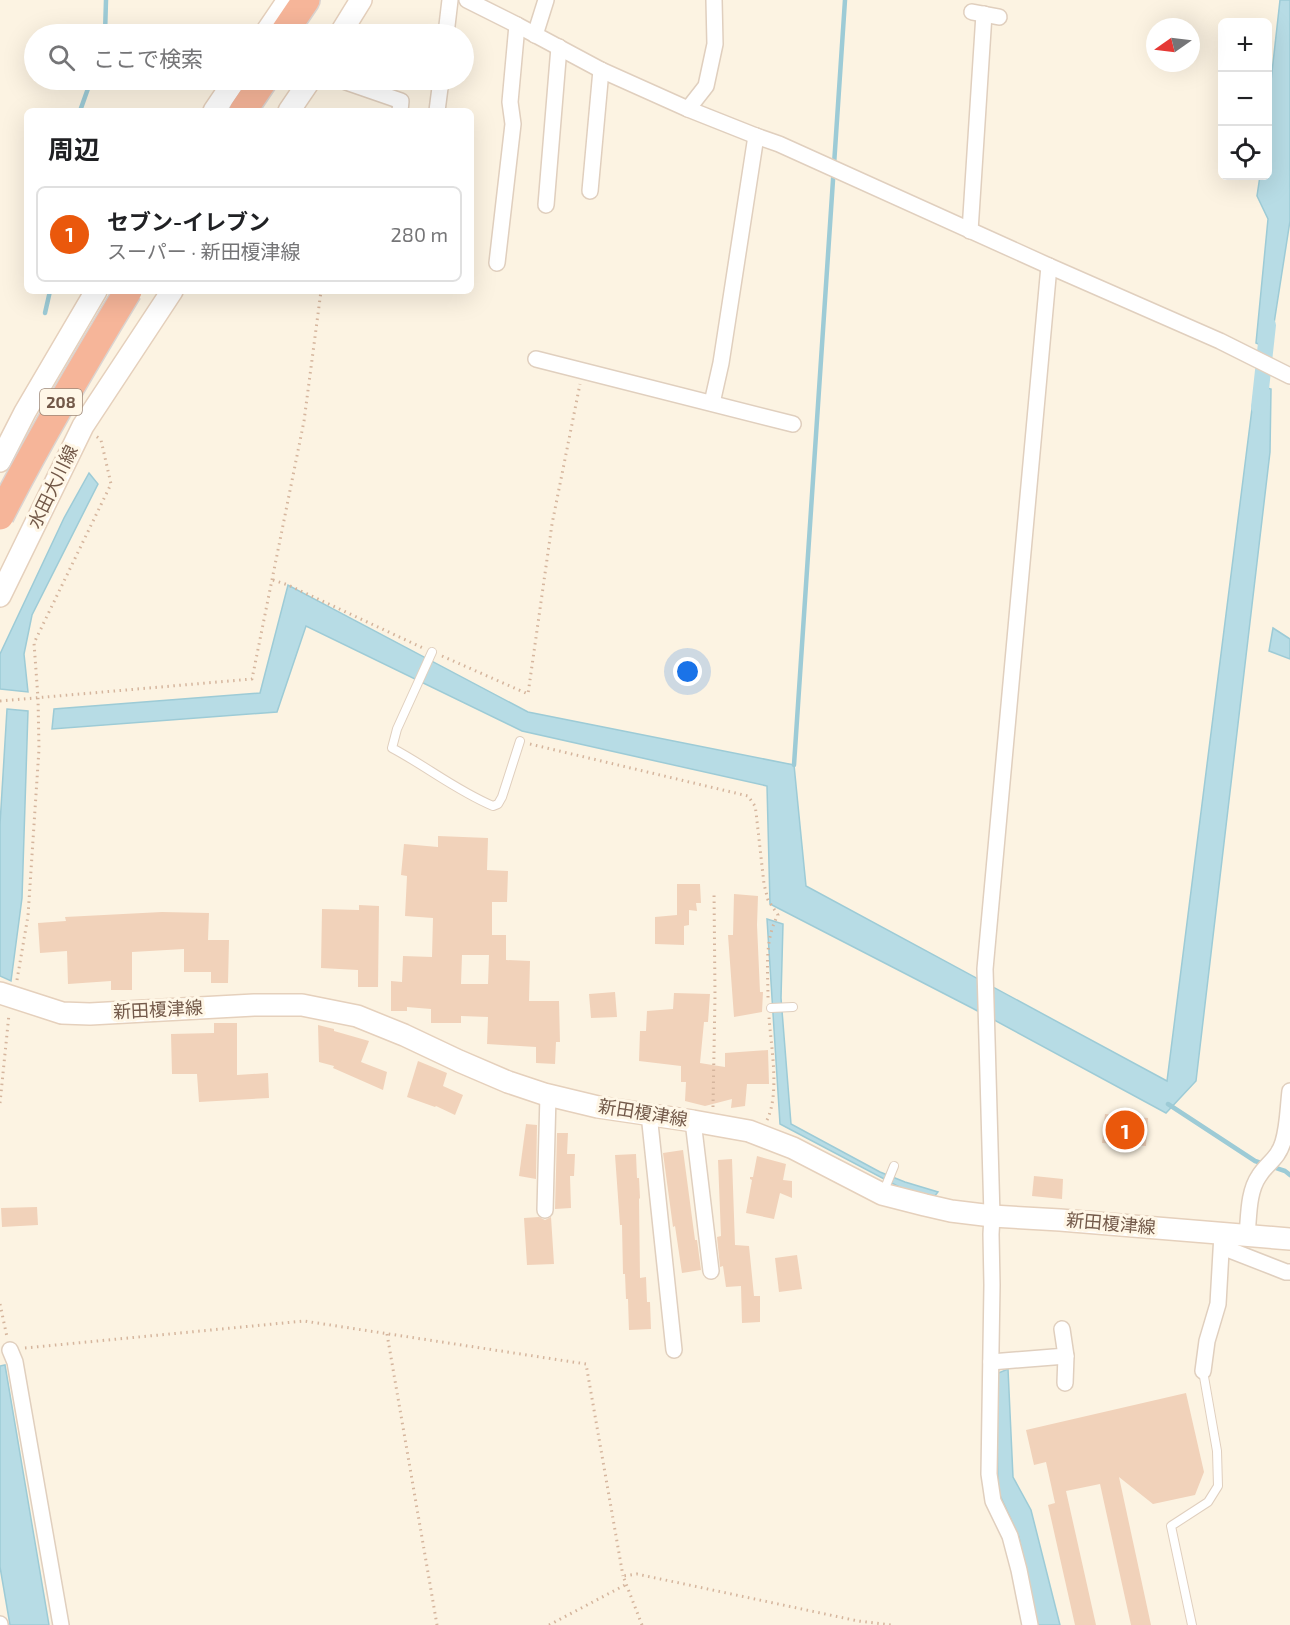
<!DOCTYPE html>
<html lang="ja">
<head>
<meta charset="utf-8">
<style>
	:root { --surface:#fff; --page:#f6f6f6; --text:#202124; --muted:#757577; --line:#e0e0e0; --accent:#ea580c }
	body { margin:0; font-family:"Exo 2","Noto Sans JP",sans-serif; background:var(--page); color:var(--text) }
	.controls { position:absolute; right:18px; top:18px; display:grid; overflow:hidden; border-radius:9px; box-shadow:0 6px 24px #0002 }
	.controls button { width:54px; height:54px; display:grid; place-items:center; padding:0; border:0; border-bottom:2px solid var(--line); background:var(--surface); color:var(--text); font:30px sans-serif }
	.compass { position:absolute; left:1146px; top:18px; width:54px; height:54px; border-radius:50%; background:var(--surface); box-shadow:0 6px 24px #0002; rotate:256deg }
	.you { position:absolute; left:688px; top:672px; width:21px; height:21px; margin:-15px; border:4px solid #fff; border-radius:50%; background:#1a73e8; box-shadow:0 0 0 9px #1a73e833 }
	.badge { display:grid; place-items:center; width:39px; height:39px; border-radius:50%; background:var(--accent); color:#fff; font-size:20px; font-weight:700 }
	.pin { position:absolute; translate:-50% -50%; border:3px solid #fff; box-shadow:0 2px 6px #0006 }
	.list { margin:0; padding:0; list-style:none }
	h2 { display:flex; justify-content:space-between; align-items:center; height:78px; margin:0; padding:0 24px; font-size:26px }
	h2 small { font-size:20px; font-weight:400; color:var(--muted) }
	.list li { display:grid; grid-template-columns:39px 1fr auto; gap:18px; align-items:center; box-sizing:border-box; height:96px; margin:0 12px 12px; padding:0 12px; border:2px solid var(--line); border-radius:9px }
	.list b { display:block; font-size:22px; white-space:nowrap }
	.list p { margin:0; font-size:20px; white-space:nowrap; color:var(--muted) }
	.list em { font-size:20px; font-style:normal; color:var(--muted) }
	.icon { flex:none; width:33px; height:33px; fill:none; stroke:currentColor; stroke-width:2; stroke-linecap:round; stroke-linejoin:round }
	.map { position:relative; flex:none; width:1290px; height:1625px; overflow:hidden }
	.search { position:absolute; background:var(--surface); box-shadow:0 6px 24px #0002; left:24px; top:24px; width:450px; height:66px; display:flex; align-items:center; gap:15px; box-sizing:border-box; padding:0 21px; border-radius:33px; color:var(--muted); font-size:22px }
	.panel { position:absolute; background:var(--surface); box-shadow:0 6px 24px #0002; left:24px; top:108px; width:450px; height:186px; border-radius:9px }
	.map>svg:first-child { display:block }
</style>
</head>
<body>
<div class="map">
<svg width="1290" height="1625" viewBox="0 0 1290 1625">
	<rect width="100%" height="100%" fill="#fcf3e2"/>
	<g fill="#b7dce5" stroke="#9dcbd6" stroke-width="1.5">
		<polygon points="1280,0 1290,0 1290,221 1270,349 1256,343 1268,219 1257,196 1260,176 1268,176 1268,108"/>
		<polygon points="1255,385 1271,389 1270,452 1196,1081 1166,1113 972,1008 770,904 767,786 522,731 306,626 277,712 52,729 54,709 260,693 288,585 528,712 794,765 806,886 1167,1081"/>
		<polygon points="89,473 98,484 32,615 24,654 28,692 0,689 0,654 64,518"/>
		<polygon points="1273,628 1290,639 1290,659 1269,651"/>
		<polygon points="7,709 28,711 22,898 11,981 0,976 0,824"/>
		<polygon points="767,919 783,924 781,998 791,1124 880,1172 905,1182 938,1192 934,1197 905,1190 780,1124"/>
		<polygon points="5,1365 49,1625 10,1625 0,1567 0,1366"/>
		<polygon points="1008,1369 1013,1477 1031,1510 1060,1625 1035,1625 1019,1537 998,1491 996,1374"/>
	</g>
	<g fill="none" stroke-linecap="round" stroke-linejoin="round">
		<g stroke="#9dcbd6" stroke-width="4.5">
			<polyline points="105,34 106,0"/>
			<polyline points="80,111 91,80"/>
			<polyline points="45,313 50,291"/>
			<polyline points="794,765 845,0"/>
			<polyline points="1168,1104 1255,1161 1285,1171 1290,1175"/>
		</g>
		<polyline stroke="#b7dce5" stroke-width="16" points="1259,407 1268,325"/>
	</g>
	<g fill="#f1d2ba" fill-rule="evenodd">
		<path d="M 438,836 L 488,838 L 487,870 L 508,871 L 507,902 L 492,902 L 492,935 L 506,935 L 506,960 L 530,961 L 529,1001 L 559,1001 L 560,1042 L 556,1042 L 555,1064 L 536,1063 L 536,1047 L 487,1044 L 488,1017 L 461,1016 L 461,1023 L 431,1023 L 431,1009 L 407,1007 L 407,1011 L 391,1011 L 391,981 L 402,982 L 403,956 L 432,957 L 433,918 L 405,916 L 407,876 L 401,875 L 404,844 L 438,847 ZM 462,955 L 489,955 L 488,984 L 461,984 Z"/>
		<polygon points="677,884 700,884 701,903 696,903 697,911 689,910 689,925 684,926 684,945 655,944 655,917 677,915"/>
		<polygon points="734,894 758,896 757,925 760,992 763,992 762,1012 734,1017 728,935 733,935"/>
		<polygon points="359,905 379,906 378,987 358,987 358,970 321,968 322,909 359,910"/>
		<polygon points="162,912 209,913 208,940 229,940 228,983 211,983 211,972 184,972 184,949 132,952 132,990 111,990 111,981 68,984 67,951 40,953 38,923 66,921 65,917"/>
		<polygon points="615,992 617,1017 591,1018 589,994"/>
		<polygon points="674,993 710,994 708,1022 704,1022 700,1063 725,1067 725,1053 768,1050 769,1084 747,1084 745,1106 731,1108 732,1099 705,1106 685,1101 686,1082 681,1082 681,1066 639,1061 640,1031 646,1031 647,1011 673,1009"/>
		<polygon points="214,1023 237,1023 237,1075 268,1073 269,1098 199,1102 197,1074 172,1074 171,1034 214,1033"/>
		<polygon points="318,1025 334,1029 334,1031 369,1041 361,1062 387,1072 383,1090 333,1068 334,1066 319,1062"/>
		<polygon points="418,1061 447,1073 443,1086 463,1095 455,1115 436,1106 435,1107 407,1097"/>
		<polygon points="1105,1114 1148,1118 1146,1146 1102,1143"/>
		<polygon points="526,1124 537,1125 536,1179 519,1176"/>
		<polygon points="557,1133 568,1133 567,1154 575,1154 574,1176 570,1176 571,1208 555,1209"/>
		<polygon points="683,1150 695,1240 697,1240 701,1270 682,1273 675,1226 673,1227 663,1153"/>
		<polygon points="636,1154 637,1178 639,1178 640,1198 639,1199 640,1278 646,1277 647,1302 650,1302 651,1329 629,1330 628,1299 626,1299 625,1274 623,1274 622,1225 620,1225 615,1155"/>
		<polygon points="757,1156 786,1164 783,1180 792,1181 792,1198 780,1193 774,1219 746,1213 752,1180 750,1179 750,1177 753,1177"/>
		<polygon points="732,1159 735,1245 749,1246 754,1296 760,1296 760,1322 742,1323 741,1286 726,1287 723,1266 720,1267 717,1237 721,1236 718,1160"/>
		<polygon points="1034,1176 1063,1179 1062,1199 1032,1196"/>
		<polygon points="37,1207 38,1225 2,1227 1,1208"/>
		<polygon points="539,1217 545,1220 551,1217 554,1264 527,1265 524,1218"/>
		<polygon points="797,1255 802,1289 779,1292 775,1258"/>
		<polygon points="1186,1393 1204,1472 1195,1495 1153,1504 1119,1477 1151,1625 1131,1625 1100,1484 1066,1491 1096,1625 1075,1625 1048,1505 1055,1503 1046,1462 1034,1465 1026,1430"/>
	</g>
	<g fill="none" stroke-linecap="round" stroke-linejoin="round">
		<g stroke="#e0cfbe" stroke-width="10">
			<g id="service">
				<path d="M 432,652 L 397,729 L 392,748 C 426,766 457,791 493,806 L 498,804 L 502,797 L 520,741"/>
				<polyline points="771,1008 793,1007"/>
				<polyline points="883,1193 894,1166"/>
				<polyline points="1192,1625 1171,1526 1208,1502 1218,1486 1217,1451 1203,1371"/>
			</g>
		</g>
		<g stroke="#e0cfbe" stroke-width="18">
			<g id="minor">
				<polyline points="467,0 517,25 601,70 688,109 756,136 779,144 1049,266 1220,341 1290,376"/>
				<polyline points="972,12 999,17"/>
				<polyline points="446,34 450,0"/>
				<polyline points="535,35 546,0"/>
				<polyline points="346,80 346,82 401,101 400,111"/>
				<polyline points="688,109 706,86 715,44 714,0"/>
				<polyline points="437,111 441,80"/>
				<polyline points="590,191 601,70"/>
				<polyline points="546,205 559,47"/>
				<polyline points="970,231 984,14"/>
				<polyline points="497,263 513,124 510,102 517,25"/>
				<polyline points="536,359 793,424"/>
				<polyline points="712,403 721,363 756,136"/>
				<polyline points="649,1114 674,1350"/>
				<polyline points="693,1121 711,1271"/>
				<polyline points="545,1210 548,1095"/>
				<path d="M 1247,1235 C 1249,1216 1248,1192 1259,1176 C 1267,1163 1278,1159 1283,1142 C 1288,1126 1288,1107 1290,1091"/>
				<polyline points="1222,1247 1286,1272 1290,1272"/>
				<polyline points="10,1350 15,1362 61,1625"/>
				<polyline points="991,1362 1066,1356 1062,1329"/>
				<polyline points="1203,1371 1207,1341 1218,1304 1222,1234"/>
				<polyline points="1065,1383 1066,1356"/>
				<polyline points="0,1624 0,1625"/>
				<polyline points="1030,1625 1019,1570 1010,1536 993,1501 989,1474 992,1285 991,1234 992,1216 985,969 1049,266"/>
			</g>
		</g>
		<g stroke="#e5d0bc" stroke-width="24">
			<g id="secondary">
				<polyline points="265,34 288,0"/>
				<polyline points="340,34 361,0"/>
				<polyline points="214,111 235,80"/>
				<polyline points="289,111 310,80"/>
				<polyline points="0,461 25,412 96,291"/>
				<polyline points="0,596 83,426 172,291"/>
				<polyline points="0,993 62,1013 90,1014 254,1005 302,1005 357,1016 404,1035 459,1061 508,1082 544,1094 598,1107 693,1121 749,1131 793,1148 882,1194 925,1205 951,1211 992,1216 1060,1220 1290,1239"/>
			</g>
		</g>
		<g stroke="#dbd4d0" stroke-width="30">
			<g id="motorway">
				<polyline points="283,34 306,0"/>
				<polyline points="243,111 264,80"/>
			</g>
		</g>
		<g stroke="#d5b59d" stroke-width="3" stroke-dasharray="1.5 4.5" stroke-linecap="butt">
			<polyline points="273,580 288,585 423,648"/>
			<polyline points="442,656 528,694 552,524 580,384"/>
			<polyline points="0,701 252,679 304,421 321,291"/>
			<path d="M 530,744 L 748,796 L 755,806 L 756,812 L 764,884 L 768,900 L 778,915 C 764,940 768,970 768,999"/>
			<polyline points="17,980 28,916 39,749 38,698 34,643 111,484 101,440 96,436"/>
			<polyline points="0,1103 9,1014"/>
			<polyline points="713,1107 715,995 714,891"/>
			<path d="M 767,1120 C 780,1093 771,1047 769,1017"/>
			<polyline points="0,1304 7,1337"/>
			<polyline points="387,1334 437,1625"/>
			<polyline points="25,1348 304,1321 586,1364 623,1576"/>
			<polyline points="549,1625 627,1584"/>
			<polyline points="642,1625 623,1576 637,1574 858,1621 891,1625"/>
		</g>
		<use href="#service" stroke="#fff" stroke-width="8"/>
		<use href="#minor" stroke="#fff" stroke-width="15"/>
		<use href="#secondary" stroke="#fff" stroke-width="21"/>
		<use href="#motorway" stroke="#f6b599" stroke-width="27"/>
		<g stroke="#dbd4d0" stroke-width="30" stroke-linecap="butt">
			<path id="motorway-bridge" d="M 0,516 C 39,439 83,365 128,291"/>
		</g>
		<use href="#motorway-bridge" stroke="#f6b599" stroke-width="27"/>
	</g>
	<g text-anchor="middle" stroke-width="6" stroke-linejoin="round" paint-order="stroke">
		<rect fill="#fff7e7" stroke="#9d8878" stroke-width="1.5" x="40" y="389" width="42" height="26" rx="4.5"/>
		<g font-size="16" font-weight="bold" fill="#735949">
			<text x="61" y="408">208</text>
		</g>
		<g font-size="18" fill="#735949" stroke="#fff7e7">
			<text transform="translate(53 487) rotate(-64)" y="6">水田大川線</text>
			<text transform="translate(158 1010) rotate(-3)" y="6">新田榎津線</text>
			<text transform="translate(643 1113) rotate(9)" y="6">新田榎津線</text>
			<text transform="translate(1111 1224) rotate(5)" y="6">新田榎津線</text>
		</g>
	</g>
</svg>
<div class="controls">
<button>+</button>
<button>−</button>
<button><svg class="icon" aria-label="locate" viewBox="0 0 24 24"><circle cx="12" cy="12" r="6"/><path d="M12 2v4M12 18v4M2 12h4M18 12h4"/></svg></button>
</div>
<svg class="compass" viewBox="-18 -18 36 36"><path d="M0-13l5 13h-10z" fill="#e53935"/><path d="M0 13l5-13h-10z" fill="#757577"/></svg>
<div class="you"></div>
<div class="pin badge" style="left:1125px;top:1130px">1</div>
<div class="search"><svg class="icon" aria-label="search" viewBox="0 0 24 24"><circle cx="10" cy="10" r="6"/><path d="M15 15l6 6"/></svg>ここで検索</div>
<section class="panel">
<h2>周辺<small></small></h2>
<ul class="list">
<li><span class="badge">1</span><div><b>セブン-イレブン</b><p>スーパー · 新田榎津線</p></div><em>280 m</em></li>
</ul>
</section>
</div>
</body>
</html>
